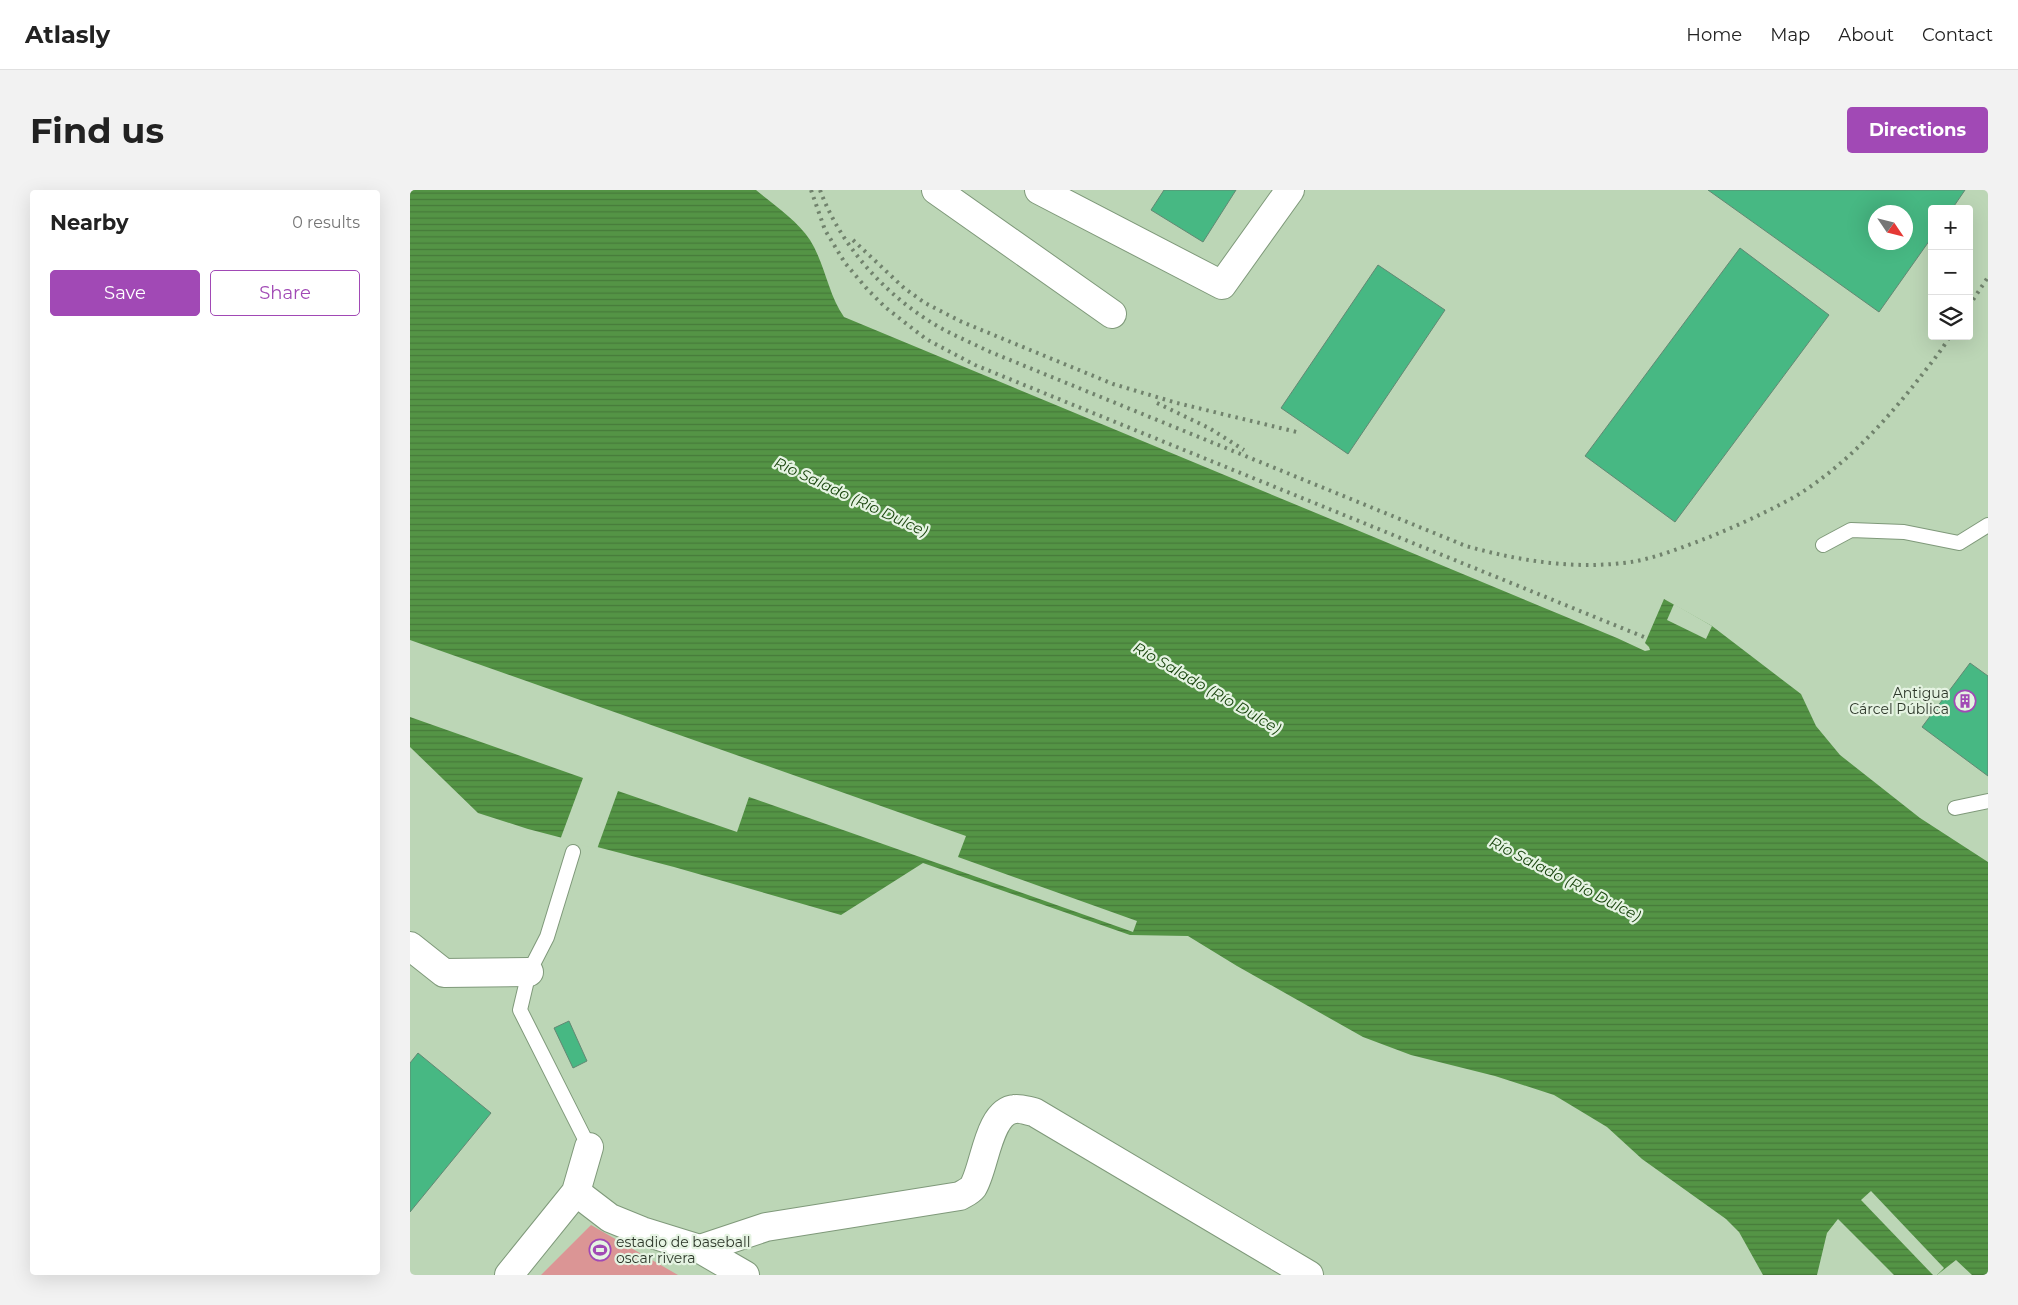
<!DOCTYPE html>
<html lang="en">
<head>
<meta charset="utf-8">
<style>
	:root { --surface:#fff; --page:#f2f2f2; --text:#222; --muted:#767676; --line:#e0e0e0; --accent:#a149b5 }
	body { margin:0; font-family:Montserrat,sans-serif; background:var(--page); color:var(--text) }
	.controls { position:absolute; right:15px; top:15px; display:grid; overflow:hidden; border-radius:5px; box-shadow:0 5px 20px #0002 }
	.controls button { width:45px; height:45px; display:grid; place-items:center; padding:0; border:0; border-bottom:1px solid var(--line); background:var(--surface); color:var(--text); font:25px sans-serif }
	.compass { position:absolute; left:1458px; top:15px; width:45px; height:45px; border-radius:50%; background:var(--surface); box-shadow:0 5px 20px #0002; rotate:125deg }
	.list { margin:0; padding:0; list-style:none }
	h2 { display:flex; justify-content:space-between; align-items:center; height:65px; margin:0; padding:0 20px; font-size:21px }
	h2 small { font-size:16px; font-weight:400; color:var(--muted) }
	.actions { display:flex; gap:10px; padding:15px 20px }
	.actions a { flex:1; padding:11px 0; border:1px solid var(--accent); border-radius:5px; text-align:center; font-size:18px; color:var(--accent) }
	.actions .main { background:var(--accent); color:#fff }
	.icon { flex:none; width:28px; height:28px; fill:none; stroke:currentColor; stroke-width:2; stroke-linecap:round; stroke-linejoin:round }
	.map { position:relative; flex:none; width:1578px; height:1085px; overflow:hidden; border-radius:5px }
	header { display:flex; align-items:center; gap:30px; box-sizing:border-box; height:70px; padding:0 25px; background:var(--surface); border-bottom:1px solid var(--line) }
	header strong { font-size:24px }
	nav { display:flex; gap:28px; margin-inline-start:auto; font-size:18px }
	.intro { display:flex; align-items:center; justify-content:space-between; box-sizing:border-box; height:120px; padding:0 30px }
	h1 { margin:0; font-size:35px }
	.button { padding:12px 22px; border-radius:5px; background:var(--accent); color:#fff; font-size:18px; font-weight:700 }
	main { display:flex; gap:30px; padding:0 30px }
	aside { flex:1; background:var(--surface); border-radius:5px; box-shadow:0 5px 20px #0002 }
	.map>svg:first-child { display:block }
</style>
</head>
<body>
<header>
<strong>Atlasly</strong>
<nav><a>Home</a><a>Map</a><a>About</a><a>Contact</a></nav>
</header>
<div class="intro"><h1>Find us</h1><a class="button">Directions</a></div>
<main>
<aside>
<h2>Nearby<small>0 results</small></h2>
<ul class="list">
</ul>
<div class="actions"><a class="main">Save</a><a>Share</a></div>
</aside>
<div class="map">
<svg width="1578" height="1085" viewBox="0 0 1578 1085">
	<defs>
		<pattern id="water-rules" width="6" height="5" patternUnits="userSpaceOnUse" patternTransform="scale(1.25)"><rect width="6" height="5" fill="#549445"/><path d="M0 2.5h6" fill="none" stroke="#467a3a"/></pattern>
	</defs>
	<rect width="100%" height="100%" fill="#bcd6b6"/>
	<polygon fill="#db9595" points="181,1035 268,1085 131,1085"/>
	<path fill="url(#water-rules)" d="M 0,0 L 346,0 C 364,15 387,30 400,50 C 415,74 418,104 434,127 L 1207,448 L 1235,461 L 1240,460 L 1239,457 L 1235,453 L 1254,409 L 1302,436 L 1391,504 L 1406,536 L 1430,565 L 1510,628 L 1578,672 L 1578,1085 L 1562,1085 L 1546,1070 L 1527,1085 L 1484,1085 L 1428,1029 L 1417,1043 L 1407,1085 L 1353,1085 L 1329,1042 L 1316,1029 L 1232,969 L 1197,937 L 1144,905 L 1085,886 L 1001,865 L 953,847 L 827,776 L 778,746 L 720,745 L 513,673 L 431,725 L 264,677 L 118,639 L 68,623 L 0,557 Z"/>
	<g fill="#bcd6b6">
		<polygon points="1264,414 1302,436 1296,449 1257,430"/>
		<polygon points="0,450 556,646 548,667 727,731 723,742 339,607 327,642 208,601 187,659 150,650 173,588 0,527"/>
		<polygon points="1461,1001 1534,1078 1527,1085 1523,1085 1451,1010"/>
	</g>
	<g fill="#47b883" stroke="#628873" fill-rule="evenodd">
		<polygon points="754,0 826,0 793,52 741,20"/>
		<path d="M 1298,0 L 1555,0 L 1542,19 L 1522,19 L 1522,47 L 1469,122 ZM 1466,22 L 1496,22 L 1496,52 L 1466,52 Z"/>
		<polygon points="1330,58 1419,125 1265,332 1175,266"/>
		<polygon points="968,75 1035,120 938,264 871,218"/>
		<polygon points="1560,473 1578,486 1578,586 1512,537"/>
		<polygon points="159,831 177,871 163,878 144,838"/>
		<polygon points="8,863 81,923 0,1022 0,873"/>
	</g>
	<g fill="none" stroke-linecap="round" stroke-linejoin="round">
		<g stroke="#7f997a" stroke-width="16">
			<g id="service">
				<polyline points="1413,355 1441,340 1494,342 1549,353 1578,335"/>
				<polyline points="1545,618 1578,611"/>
				<polyline points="163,662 137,747 119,782 110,820 179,957"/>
			</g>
		</g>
		<g stroke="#7f997a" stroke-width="30">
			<g id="minor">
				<polyline points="526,0 702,124"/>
				<polyline points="629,0 812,95 880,0"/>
				<polyline points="0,756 34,783 119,782"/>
				<polyline points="166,1002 200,1028 232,1041 290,1059 335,1085"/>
				<path d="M 290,1059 L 356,1037 L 550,1006 C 555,1003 560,1001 563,997 C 575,978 578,921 605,919 C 610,918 618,921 624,922 L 899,1085"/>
				<polyline points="99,1085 166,1002 179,957"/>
			</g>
		</g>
		<use href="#service" stroke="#fff" stroke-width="14"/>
		<use href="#minor" stroke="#fff" stroke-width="28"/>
		<g stroke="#71836d" stroke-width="4" stroke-dasharray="2.5 5" stroke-linecap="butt">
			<polyline points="401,0 415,40 435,73 458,100 475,117 516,149 565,175 1234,447"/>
			<path d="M 410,0 C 431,57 477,107 529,137 C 545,146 562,153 578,161 L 1056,356 C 1110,371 1165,380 1221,372 C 1246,368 1273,357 1297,348 C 1327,336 1357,322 1386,306 C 1435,276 1476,231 1511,186 C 1521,173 1532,160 1540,146"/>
			<polyline points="443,50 494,98 515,113 552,132 703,194 767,213 891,243"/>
			<polyline points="1559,116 1578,87"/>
			<polyline points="747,213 799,238 834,260"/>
		</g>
	</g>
	<defs>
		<g id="building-ring" transform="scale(1.125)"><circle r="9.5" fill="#e5f3e2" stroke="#a149b5" stroke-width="1.5"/><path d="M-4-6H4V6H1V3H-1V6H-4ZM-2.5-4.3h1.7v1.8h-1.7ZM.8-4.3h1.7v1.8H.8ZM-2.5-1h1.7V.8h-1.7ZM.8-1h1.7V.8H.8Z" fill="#a149b5"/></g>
		<g id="stadium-ring" transform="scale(1.125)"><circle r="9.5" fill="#e5f3e2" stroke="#a149b5" stroke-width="1.5"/><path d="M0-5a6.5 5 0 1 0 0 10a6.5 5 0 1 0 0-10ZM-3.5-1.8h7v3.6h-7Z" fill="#a149b5"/></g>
	</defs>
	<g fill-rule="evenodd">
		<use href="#building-ring" x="1555" y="511"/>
		<use href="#stadium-ring" x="190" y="1060"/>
	</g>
	<g text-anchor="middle" stroke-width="4.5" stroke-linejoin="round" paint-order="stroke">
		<g font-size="14" fill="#2e382b" stroke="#e5f3e2" text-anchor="end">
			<text x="1539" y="508">Antigua<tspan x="1539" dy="16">Cárcel Pública</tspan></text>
			<text x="206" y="1057" text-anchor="start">estadio de baseball<tspan x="206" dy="16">oscar rivera</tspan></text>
		</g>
		<g font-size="15" font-style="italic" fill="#1a450e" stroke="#e5f3e2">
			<text transform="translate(441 307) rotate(25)" y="5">Río Salado (Río Dulce)</text>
			<text transform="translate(797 498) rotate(30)" y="5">Río Salado (Río Dulce)</text>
			<text transform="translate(1155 689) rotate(27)" y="5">Río Salado (Río Dulce)</text>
		</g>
	</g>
</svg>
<div class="controls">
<button>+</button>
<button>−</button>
<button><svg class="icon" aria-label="layers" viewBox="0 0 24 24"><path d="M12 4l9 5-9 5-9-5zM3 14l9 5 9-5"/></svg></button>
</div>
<svg class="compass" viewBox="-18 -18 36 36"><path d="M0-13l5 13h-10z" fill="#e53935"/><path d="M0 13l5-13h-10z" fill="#767676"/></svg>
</div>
</main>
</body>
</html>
